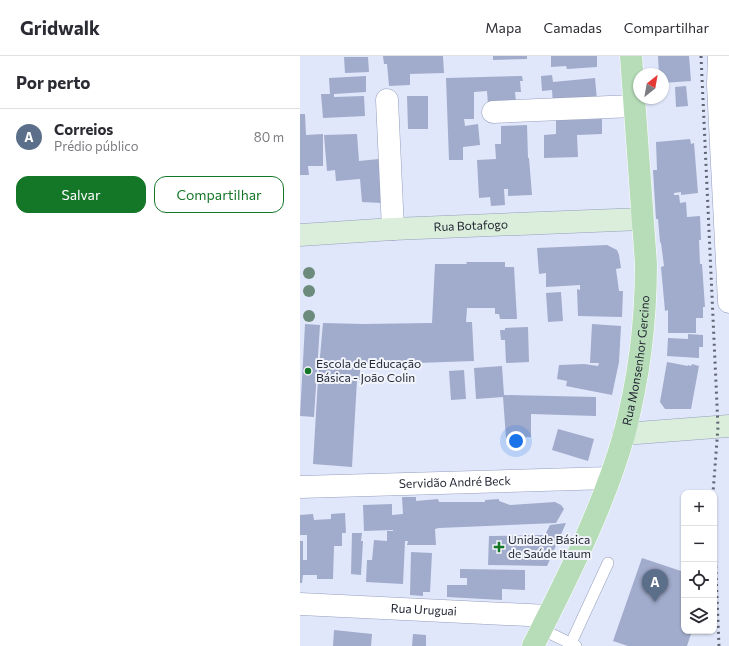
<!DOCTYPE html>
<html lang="pt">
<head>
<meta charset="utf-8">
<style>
	:root { --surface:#fff; --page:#f7f7f7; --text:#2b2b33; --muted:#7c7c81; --line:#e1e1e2; --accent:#147627 }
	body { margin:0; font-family:Commissioner,sans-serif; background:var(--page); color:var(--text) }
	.controls { position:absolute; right:12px; bottom:12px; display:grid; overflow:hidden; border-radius:8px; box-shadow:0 1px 3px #0004 }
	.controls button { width:36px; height:36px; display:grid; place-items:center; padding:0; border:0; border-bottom:1px solid var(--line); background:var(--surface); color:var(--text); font:20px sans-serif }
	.compass { position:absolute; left:333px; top:12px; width:36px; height:36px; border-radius:50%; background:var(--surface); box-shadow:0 1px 3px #0004; rotate:31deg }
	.you { position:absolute; left:216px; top:385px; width:14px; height:14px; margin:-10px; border:3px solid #fff; border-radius:50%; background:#1a73e8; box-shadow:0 0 0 6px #1a73e833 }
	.badge { display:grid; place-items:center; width:26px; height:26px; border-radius:50%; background:var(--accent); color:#fff; font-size:13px; font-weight:700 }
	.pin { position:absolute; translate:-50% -33px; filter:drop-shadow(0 1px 2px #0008) }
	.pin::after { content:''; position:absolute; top:21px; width:14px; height:12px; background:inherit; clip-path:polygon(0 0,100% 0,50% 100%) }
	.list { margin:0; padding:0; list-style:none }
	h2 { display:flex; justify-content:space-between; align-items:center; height:52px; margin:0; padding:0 16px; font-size:17px }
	h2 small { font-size:13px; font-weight:400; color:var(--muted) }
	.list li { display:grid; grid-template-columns:26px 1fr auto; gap:12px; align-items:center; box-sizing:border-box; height:56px; padding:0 16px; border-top:1px solid var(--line) }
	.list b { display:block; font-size:15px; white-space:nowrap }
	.list p { margin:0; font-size:13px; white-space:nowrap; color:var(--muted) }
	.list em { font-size:13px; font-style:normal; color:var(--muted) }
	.actions { display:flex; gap:8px; padding:12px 16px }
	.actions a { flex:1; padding:9px 0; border:1px solid var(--accent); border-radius:12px; text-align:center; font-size:14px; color:var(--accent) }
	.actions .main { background:var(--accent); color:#fff }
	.icon { flex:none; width:22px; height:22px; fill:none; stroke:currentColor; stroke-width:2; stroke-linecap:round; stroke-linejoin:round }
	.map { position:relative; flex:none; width:429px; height:590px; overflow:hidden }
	header { display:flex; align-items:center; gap:24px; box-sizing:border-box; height:56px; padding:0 20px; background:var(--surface); border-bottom:1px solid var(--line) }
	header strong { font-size:19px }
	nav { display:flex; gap:22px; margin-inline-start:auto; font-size:14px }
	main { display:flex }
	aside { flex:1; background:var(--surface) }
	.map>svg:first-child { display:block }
</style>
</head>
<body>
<header>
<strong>Gridwalk</strong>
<nav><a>Mapa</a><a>Camadas</a><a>Compartilhar</a></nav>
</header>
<main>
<aside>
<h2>Por perto<small></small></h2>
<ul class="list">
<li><span class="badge" style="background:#5c6f8a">A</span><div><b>Correios</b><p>Prédio público</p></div><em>80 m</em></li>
</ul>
<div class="actions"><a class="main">Salvar</a><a>Compartilhar</a></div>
</aside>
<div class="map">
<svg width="429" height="590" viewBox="0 0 429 590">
	<rect width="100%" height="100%" fill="#e0e7fb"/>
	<g fill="#a1abcb">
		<polygon points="83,0 143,0 144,17 110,18 110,29 89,30 87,8 84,8"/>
		<polygon points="193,0 227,0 227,3 193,4"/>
		<polygon points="251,0 297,0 297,11 267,13 266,10 251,11"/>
		<polygon points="358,0 389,0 391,25 363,27 363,18 359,18"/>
		<polygon points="44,1 68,1 69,16 45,17"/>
		<polygon points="252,19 253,26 295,22 297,44 253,48 252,34 242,35 241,20"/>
		<polygon points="66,20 66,36 34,38 34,41 64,40 65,60 23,62 21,38 30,38 29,22"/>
		<polygon points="222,20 223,25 220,25 221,36 215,36 216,46 188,49 187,35 174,36 174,63 164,63 165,70 178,68 180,89 163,91 163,104 149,104 146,22"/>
		<polygon points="386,30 388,50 376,51 375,31"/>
		<polygon points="107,40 128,40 128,73 108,73"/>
		<polygon points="0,58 5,58 6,79 23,78 23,110 8,110 9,119 0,119"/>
		<polygon points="302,63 302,78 277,79 278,101 244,102 244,79 256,78 256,64"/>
		<polygon points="227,69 228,102 229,102 232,139 208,140 208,133 204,133 205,149 191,150 190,141 179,142 177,104 196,103 195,88 201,88 201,70"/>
		<polygon points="57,78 59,105 79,103 82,147 62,146 60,123 36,125 35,114 27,115 24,79"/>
		<polygon points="390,83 391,88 394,87 398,137 381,139 381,136 374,137 374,139 379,139 380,147 386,146 387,161 400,160 401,184 399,184 400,208 402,208 405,251 403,251 403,262 396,262 396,277 368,277 368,254 365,255 361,211 364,210 361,187 360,186 358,163 356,163 353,114 357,114 356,86"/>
		<polygon points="307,189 317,194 319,199 321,212 316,213 319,235 323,235 322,261 278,260 277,233 280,234 280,229 246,231 246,217 239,218 237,192"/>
		<polygon points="166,206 205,206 205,211 214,211 217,263 200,263 199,258 195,258 195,252 167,252 166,266 172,266 174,305 60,309 60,324 57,324 52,411 13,408 18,323 23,267 63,268 132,267 135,208 167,208"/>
		<polygon points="261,236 263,265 248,266 246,237"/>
		<polygon points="5,268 20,269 14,361 0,360"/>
		<polygon points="292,268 321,270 319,306 312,339 266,330 267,325 257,323 259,309 284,308 298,310 299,307 290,307"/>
		<polygon points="228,271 229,306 206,307 205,284 201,284 200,274 205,274 205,272"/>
		<polygon points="388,278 403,279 403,291 399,291 399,302 367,300 368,282 388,283"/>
		<polygon points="367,306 388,310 388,309 391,310 392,308 399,310 391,353 365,353 360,346"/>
		<polygon points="202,310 204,339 296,341 296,360 231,358 231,381 206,382 203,341 176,343 174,312"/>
		<polygon points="164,314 166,343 151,344 149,315"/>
		<polygon points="258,373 294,383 288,405 252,394"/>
		<polygon points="102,441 116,441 116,445 138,443 139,446 185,446 185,444 199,443 199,445 210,449 255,446 261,449 264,453 256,467 139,472 135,473 136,489 107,489 108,485 105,485 103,528 66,526 67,504 72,504 74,484 87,485 87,475 93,475 93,474 64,475 63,449 92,448 92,459 103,458"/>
		<polygon points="45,457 46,477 42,477 42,490 34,490 33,523 17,523 17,519 3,519 2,527 0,527 0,485 3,485 3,504 7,504 7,479 0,479 0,459 13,458 14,464 31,463 31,458"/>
		<polygon points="266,467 247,510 188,509 189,480 245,479 250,469"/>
		<polygon points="52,477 62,477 61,485 63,485 61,519 51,518"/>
		<polygon points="111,496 132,497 130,536 123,536 123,540 110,539"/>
		<polygon points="342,502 384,516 384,575 392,575 387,590 328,590 313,585"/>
		<polygon points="160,513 225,514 225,534 202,533 202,544 147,541 147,529 167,529 167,522 160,522"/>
		<polygon points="34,574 72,578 71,590 33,590"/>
		<polygon points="113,578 126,579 126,590 112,590"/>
	</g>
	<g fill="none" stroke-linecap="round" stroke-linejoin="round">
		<g stroke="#959ebe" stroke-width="12">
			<g id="lane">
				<polyline points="241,573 276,590"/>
				<polyline points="271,587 308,507"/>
			</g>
		</g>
		<g stroke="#959ebe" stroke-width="23">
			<g id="street">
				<polyline points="419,0 418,29 429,246"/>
				<polyline points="87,44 93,173"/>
				<polyline points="193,56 334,50"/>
				<path id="s1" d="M 0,431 L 310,422"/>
				<path id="s2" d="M 0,548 L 248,560"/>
			</g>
		</g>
		<g stroke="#959ebe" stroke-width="23">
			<g id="secondary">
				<path id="s3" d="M 0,179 L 93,173 L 342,163"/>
				<polyline points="324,378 429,370"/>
			</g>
		</g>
		<g stroke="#fff" stroke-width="23">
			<g id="primary">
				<path id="s4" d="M 233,590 C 267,522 303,453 324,379 C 339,323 346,266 346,208 L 331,0"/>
			</g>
		</g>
		<use href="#lane" stroke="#fff" stroke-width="11"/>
		<use href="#street" stroke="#fff" stroke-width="22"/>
		<use href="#secondary" stroke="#daeedb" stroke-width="22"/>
		<use href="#primary" stroke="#b6dcb8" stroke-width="22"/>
		<g stroke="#606574" stroke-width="3" stroke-dasharray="2 4" stroke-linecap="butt">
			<polyline points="401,0 418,371 413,437"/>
			<polyline points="414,468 419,590"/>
		</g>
	</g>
	<g fill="#6c8b7c">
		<circle cx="9" cy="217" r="6"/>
		<circle cx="9" cy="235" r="6"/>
		<circle cx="9" cy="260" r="6"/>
	</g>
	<g fill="#147627" stroke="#f2f4fb" stroke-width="1.5">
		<circle cx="8" cy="315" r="4"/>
		<path d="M197 485h4v4h4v4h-4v4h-4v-4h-4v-4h4z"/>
	</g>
	<g text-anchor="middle" stroke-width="4" stroke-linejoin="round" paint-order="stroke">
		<g font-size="12" fill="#242734" stroke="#f2f4fb">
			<text dy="4" stroke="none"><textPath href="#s3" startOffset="171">Rua Botafogo</textPath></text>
			<text dy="4" stroke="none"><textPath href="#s4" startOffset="306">Rua Monsenhor Gercino</textPath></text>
			<text dy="4" stroke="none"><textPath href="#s1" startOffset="155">Servidão André Beck</textPath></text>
			<text dy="4" stroke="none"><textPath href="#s2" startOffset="124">Rua Uruguai</textPath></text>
		</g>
		<g font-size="12" fill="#242734" stroke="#f2f4fb" text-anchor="start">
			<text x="16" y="312">Escola de Educação<tspan x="16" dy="14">Básica - João Colin</tspan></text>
			<text x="208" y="488">Unidade Básica<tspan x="208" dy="14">de Saúde Itaum</tspan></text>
		</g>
	</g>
</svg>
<div class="controls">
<button>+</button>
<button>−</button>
<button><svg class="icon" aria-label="locate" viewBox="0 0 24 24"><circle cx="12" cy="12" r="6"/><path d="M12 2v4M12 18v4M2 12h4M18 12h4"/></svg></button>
<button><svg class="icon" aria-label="layers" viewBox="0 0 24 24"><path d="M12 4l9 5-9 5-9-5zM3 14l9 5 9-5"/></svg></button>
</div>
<svg class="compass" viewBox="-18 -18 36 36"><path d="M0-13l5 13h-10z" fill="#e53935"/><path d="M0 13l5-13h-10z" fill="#7c7c81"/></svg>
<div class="you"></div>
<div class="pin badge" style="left:355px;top:546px;background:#5c6f8a">A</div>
</div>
</main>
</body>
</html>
